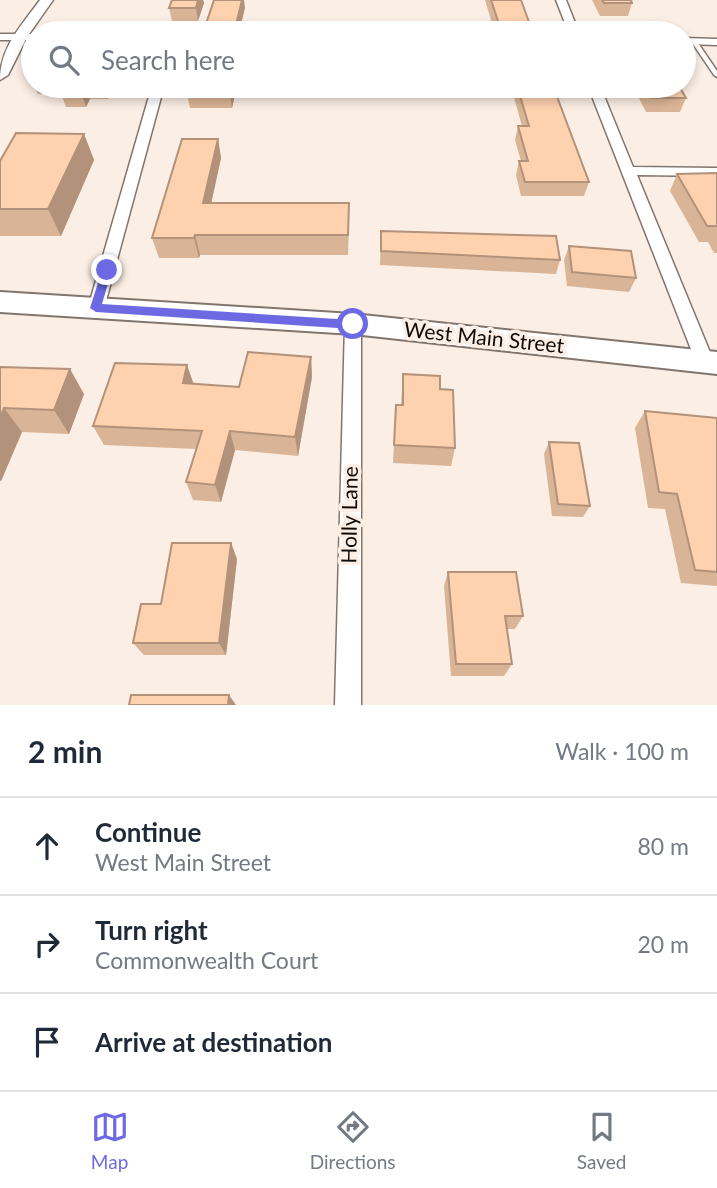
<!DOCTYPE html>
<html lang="en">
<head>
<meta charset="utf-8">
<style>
	:root { --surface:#fff; --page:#f2f2f3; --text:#1f2937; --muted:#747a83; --line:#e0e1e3; --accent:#6c69e3 }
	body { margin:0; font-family:Lato,sans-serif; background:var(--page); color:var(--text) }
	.stop { position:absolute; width:21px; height:21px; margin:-16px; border:5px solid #6c69e3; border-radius:50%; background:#fff }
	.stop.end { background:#6c69e3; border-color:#fff; box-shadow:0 2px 7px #0008 }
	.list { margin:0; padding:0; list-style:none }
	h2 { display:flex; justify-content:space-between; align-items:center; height:91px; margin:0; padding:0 28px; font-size:30px }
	h2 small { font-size:23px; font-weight:400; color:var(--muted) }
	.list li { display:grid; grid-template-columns:46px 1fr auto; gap:21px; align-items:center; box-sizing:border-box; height:98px; padding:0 28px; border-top:2px solid var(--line) }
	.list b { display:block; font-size:26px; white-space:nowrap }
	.list p { margin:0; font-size:23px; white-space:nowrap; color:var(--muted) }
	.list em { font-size:23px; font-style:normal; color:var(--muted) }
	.icon { flex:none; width:38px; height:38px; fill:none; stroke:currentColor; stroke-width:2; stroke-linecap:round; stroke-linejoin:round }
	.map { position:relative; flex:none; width:717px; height:705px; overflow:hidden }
	.search { position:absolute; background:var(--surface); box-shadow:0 4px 10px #0003; left:21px; right:21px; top:21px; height:77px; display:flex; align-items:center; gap:18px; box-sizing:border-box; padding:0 24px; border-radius:38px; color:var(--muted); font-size:26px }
	.sheet { height:385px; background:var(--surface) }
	nav { display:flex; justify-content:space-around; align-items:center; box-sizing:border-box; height:98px; border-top:2px solid var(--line); background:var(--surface); font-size:19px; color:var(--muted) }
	nav a { display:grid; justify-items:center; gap:4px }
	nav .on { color:var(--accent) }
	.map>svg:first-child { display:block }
</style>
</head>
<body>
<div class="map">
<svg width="717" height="705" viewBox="0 0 717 705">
	<rect width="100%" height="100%" fill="#fbeee5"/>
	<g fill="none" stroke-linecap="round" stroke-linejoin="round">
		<g stroke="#81756d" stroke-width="3">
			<polygon id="service" points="692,40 696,40 717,71 717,77 714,75 691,41"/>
		</g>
		<g stroke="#81756d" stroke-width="3">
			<g id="minor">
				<polygon points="556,0 566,0 579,33 569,33"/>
				<rect x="0" y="34" width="33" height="6"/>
				<polygon points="684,38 717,39 717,45 684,44"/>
				<polygon points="152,86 164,86 104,308 96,314 88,308"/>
				<polygon points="588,86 600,86 633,167 717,168 717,176 637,175 714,362 711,367 699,367 696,362"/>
				<polygon points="353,318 361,324 361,705 335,705 345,324"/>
			</g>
		</g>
		<g stroke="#81756d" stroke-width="3">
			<path id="tertiary" d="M 40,0 L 53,0 L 27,37 L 8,75 L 0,80 C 0,47 22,25 40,0 Z"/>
		</g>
		<g stroke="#81756d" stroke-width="4">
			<polygon id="primary" points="0,292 353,314 717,352 717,374 353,334 0,312"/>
		</g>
		<use href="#service" fill="#fff" fill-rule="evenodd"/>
		<use href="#minor" fill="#fff" fill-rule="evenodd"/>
		<use href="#tertiary" fill="#fff" fill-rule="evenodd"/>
		<use href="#primary" fill="#fff" fill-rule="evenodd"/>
	</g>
	<g fill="#dab496">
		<polygon points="172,0 203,0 204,3 198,21 172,21 169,8"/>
		<polygon points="485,0 521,0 533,33 495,33"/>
		<polygon points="592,0 631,0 632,3 628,16 600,16"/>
		<polygon points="34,86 114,86 108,99 90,99 86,107 66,107 61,94 38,94"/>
		<polygon points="237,86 232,108 190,108 187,94"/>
		<polygon points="505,86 553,86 589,182 584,196 521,196 516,175 519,161 521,161 515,140 518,126 522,126 513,94 507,94"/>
		<polygon points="635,86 679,86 686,98 680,112 646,112 634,88"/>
		<polygon points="84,134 94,160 61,236 0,236 0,161"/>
		<polygon points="218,139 221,158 211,203 349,223 348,255 200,255 199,258 159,258 152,238"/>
		<polygon points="717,173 717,253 714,253 708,242 699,242 670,191 677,174"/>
		<polygon points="381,231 560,260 556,274 380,265"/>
		<polygon points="569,246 636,278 629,292 567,286 564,260"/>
		<polygon points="311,357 312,377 298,456 235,450 221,502 193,500 186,482 196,449 104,445 93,426 187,365 193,384 239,387"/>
		<polygon points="0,367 84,394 69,434 22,432 1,481 0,481"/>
		<polygon points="403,374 440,389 455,448 451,466 393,463 396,405 401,405"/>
		<polygon points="645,411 717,418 717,586 681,583 665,509 648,508 635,428"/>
		<polygon points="549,442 590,506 583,517 552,516 544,454"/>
		<polygon points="231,543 237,559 226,655 144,655 133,643 161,604"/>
		<polygon points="448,572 523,616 515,629 507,629 512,664 504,676 451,676 444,586"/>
	</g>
	<g fill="#b2927a">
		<polygon points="198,0 203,0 204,3 198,21 196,8"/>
		<polygon points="242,0 244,0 245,8 239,33 234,33"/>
		<polygon points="79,86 85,86 90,99 86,107"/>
		<polygon points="104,86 114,86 108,99"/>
		<polygon points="232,86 237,86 232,108 230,94"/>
		<polygon points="84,134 94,160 61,236 48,209"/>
		<polygon points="218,139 221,158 207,223 203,203"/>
		<polygon points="195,235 200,255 199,258 194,238"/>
		<polygon points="311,357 312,377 298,456 295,437"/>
		<polygon points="187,365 194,385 183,383"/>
		<polygon points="70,369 84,394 69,434 54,410"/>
		<polygon points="4,408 22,432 1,481 0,480 0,418"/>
		<polygon points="230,431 235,450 221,502 215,485"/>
		<polygon points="231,543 237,559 226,655 219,643"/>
		<polygon points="229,695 236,705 228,705"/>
	</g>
	<g fill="#fed1af" stroke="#b2927a" stroke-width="2">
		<polygon points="172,0 198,0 196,8 169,8"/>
		<polygon points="214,0 242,0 234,33 203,33"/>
		<polygon points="491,0 521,0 533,33 502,33"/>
		<polygon points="602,0 631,0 632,3 604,3"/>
		<polygon points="59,86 79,86 58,87"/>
		<polygon points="190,86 232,86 230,94 187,94"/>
		<polygon points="517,86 553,86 589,182 525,182 519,161 528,161 518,126 529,126"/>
		<polygon points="645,86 679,86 686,98 651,98"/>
		<polygon points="16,133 84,134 48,209 0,209 0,161"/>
		<polygon points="182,139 218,139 203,203 349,203 348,235 195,235 194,238 152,238"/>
		<polygon points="717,173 717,226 707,226 677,174"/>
		<polygon points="381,231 556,236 560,260 381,251"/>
		<polygon points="569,246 631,251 636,278 572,272"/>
		<polygon points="248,352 311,357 295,437 230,431 215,485 186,482 202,431 93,426 115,363 187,365 183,383 239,387"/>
		<polygon points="0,367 70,369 54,410 4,408 0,418"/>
		<polygon points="403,374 440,376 440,389 453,390 455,448 394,445 396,405 403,405"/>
		<polygon points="645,411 717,418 717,572 695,570 677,494 659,492"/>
		<polygon points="549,442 579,443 590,506 558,504"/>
		<polygon points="172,543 231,543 219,643 133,643 141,604 161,604"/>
		<polygon points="448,572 516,572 523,616 505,616 512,664 456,664"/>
		<polygon points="131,695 229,695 228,705 129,705"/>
	</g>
	<polygon fill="#6c69e3" points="103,267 112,270 102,304 353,320 358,324 353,329 96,312 90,308"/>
	<g text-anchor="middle" stroke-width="7" stroke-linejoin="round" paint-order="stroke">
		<g font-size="21" fill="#0f0b08" stroke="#fbeee5">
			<text transform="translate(484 338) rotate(6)" y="7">West Main Street</text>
			<text transform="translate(350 515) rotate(-89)" y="7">Holly Lane</text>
		</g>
	</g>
</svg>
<div class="stop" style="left:353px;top:324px"></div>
<div class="stop end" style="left:107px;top:270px"></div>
<div class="search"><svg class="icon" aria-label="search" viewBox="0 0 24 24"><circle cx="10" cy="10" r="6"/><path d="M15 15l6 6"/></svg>Search here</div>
</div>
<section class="sheet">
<h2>2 min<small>Walk · 100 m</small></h2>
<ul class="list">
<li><svg class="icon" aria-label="ahead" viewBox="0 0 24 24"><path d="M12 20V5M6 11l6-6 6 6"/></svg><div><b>Continue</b><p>West Main Street</p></div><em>80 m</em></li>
<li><svg class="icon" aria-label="right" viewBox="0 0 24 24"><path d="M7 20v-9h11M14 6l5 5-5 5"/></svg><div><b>Turn right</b><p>Commonwealth Court</p></div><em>20 m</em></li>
<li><svg class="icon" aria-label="arrive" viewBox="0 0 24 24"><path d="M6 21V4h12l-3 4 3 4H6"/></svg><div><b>Arrive at destination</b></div></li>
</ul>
</section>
<nav>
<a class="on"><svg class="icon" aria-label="map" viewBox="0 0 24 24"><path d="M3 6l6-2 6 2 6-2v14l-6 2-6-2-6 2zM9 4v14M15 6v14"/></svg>Map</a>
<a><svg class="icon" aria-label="directions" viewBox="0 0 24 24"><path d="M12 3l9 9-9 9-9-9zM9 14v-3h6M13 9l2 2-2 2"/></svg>Directions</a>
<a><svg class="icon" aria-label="saved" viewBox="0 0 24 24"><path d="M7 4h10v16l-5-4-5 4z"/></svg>Saved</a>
</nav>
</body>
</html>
